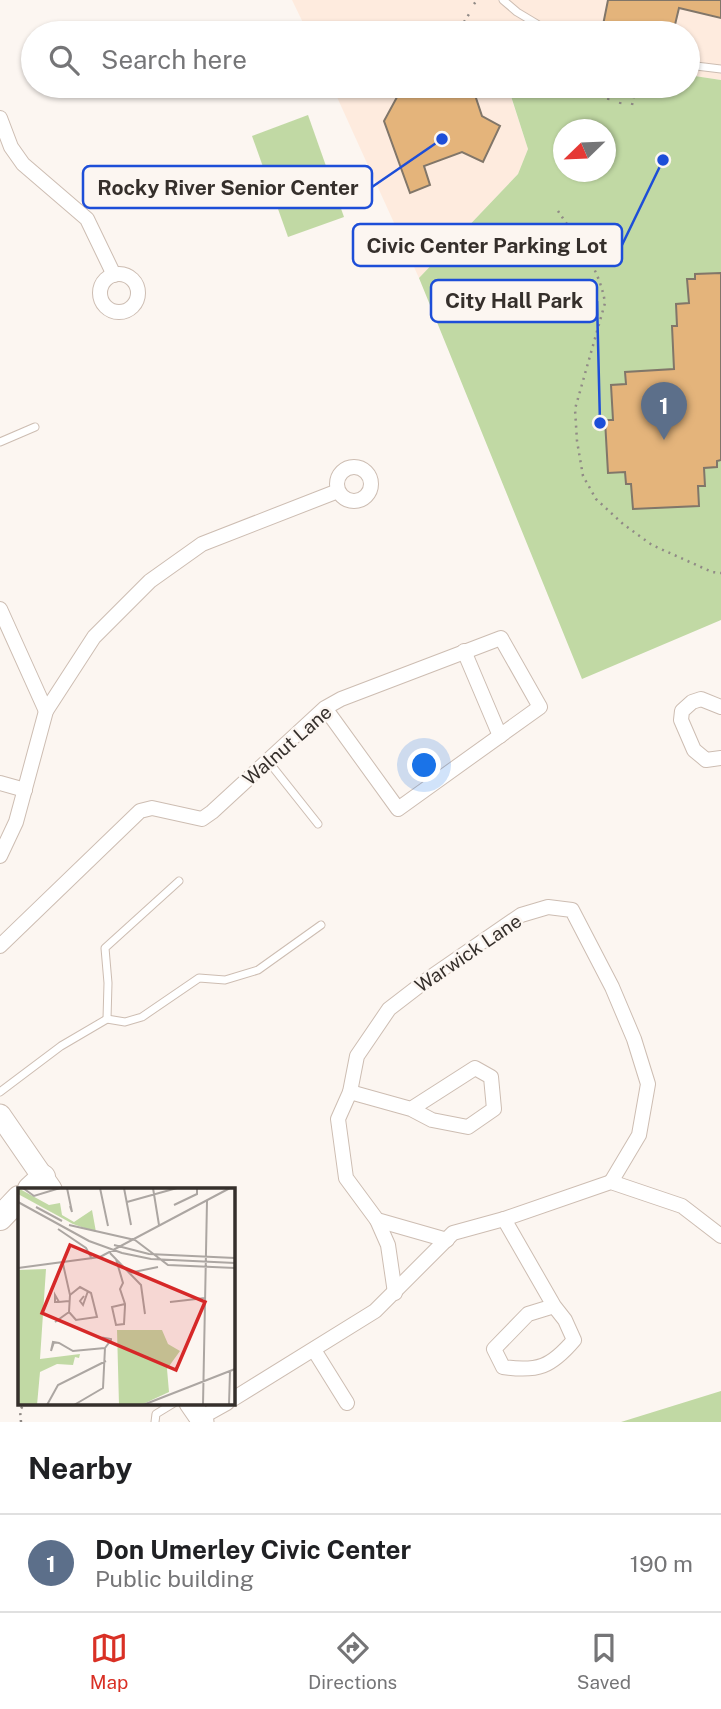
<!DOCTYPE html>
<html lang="en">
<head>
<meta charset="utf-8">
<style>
	:root { --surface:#fff; --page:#f6f6f6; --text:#202124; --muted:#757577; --line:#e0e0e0; --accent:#d93025 }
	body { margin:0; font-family:"Public Sans",sans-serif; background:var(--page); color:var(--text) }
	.compass { position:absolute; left:553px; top:119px; width:63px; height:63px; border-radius:50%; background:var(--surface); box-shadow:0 2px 5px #0004; rotate:247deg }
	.you { position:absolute; left:425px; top:766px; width:24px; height:24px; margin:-18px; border:5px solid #fff; border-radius:50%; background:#1a73e8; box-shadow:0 0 0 10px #1a73e833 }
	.badge { display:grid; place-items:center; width:46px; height:46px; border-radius:50%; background:var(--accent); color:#fff; font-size:23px; font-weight:700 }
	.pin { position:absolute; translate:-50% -58px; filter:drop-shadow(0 2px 4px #0008) }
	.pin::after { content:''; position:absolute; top:37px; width:24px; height:21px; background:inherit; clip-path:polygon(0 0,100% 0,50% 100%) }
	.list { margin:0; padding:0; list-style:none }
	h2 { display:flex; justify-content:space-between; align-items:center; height:91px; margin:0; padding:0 28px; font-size:30px }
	h2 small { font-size:23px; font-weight:400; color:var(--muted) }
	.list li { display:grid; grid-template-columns:46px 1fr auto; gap:21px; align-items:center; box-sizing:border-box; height:98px; padding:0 28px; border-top:2px solid var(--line) }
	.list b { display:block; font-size:26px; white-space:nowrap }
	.list p { margin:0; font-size:23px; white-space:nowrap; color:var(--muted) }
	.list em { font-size:23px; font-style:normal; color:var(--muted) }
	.icon { flex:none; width:38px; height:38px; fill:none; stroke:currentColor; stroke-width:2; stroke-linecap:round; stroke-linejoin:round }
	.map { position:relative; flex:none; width:721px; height:1422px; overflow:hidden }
	.search { position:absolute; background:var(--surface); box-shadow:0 2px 5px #0004; left:21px; right:21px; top:21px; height:77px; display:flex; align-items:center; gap:18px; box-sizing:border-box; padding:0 24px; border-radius:38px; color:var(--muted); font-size:26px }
	.sheet { height:189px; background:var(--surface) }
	nav { display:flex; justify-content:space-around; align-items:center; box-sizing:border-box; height:98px; border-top:2px solid var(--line); background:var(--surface); font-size:19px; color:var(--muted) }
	nav a { display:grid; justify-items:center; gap:4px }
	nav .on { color:var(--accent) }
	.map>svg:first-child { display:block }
</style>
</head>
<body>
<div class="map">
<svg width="721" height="1422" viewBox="0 0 721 1422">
	<rect width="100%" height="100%" fill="#fcf6f1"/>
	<g fill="#feebde">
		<polygon points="292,0 721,0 721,80 688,75 688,33 308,33"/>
		<polygon points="332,86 514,86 510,94 528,149 518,174 419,278"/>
	</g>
	<g fill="#c1d9a4" fill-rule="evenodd">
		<path d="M 688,75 L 721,80 L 721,620 L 582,679 L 419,278 L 518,174 L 528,149 L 510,93 L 514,86 L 688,86 ZM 564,130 L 606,130 L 606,172 L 564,172 Z"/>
		<polygon points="308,115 344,217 288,237 252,136"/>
		<polygon points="721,1391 721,1422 621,1422"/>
	</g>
	<g fill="#e4b47b" stroke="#817669" stroke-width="2">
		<polygon points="608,0 721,0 721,18 679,8 673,33 652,33 653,30 626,25 624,29 603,25"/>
		<polygon points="403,86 472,86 482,116 500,126 483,162 462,152 424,166 430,185 410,193 384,121"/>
		<polygon points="721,273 721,460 717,461 717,467 704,468 705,486 698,486 699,506 633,509 631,484 626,484 625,472 608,473 605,420 613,420 611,385 626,384 625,372 674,369 672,326 677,326 676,304 689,303 687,279 695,279 695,274"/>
	</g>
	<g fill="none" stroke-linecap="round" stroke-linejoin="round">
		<g stroke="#cdbdb2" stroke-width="9">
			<g id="lane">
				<polyline points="503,0 517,12 552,33"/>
				<polyline points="688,65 721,69"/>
				<polyline points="0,442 35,427"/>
				<polyline points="268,761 318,824"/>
				<polyline points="107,1019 108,983 105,948 179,881"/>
				<polyline points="0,1092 61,1046 107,1019 125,1022 142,1017 199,978 225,980 258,970 321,925"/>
				<polyline points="155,1422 156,1414 174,1403"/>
			</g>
		</g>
		<g stroke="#cdbdb2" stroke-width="16">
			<g id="street">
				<polyline points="0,118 11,147 23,164 87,219 114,275"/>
				<circle cx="119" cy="293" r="19"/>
				<circle cx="354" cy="484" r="17"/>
				<polyline points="0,609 46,711"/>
				<polyline points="464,651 500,736"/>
				<polyline points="721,707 701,699 692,702 682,711 681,720 694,750 706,760 721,758"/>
				<polyline points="0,783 25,790"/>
				<polyline points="0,856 16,822 46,711 94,637 150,581 202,544 338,491"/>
				<polyline points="0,946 140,811 152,808 202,819 212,812 325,708 341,699 501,638 540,707 398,809 325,708"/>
				<polyline points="350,1092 411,1109 475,1068 491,1077 494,1109 468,1127 432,1120 411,1109"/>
				<path d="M 504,1219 L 554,1306 L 528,1314 L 494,1349 L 503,1367 C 538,1372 551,1367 574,1340 L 565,1320 L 554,1306"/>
				<polyline points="377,1220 388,1245 395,1293"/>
				<polyline points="447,1240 377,1220 346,1178 338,1119 350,1092 357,1056 389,1009 428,979 521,915 548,907 572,910 612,987 634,1039 648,1084 639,1135 611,1182"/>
				<polyline points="314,1350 347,1403"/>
				<polyline points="233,1399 375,1311 453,1233 504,1219 611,1182 682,1206 721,1236"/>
				<polyline points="200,1418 227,1403"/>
			</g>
		</g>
		<g stroke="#cdbdb2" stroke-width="23">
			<g id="primary">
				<polyline points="0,1115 51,1189"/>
				<polyline points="190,1403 203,1422"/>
			</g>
		</g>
		<g stroke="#cdbdb2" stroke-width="26">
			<g id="highway">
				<polyline points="30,1189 43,1177"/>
				<polyline points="0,1218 19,1198"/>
			</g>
		</g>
		<g stroke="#908a86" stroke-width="2.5" stroke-dasharray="2 5" stroke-linecap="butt">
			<polyline points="474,4 477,0"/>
			<polyline points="464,22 471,11"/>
			<polyline points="608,100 612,86"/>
			<polyline points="620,104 624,86"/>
			<polyline points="632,105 636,86"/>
			<path d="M 558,211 C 577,239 600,269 605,303 L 575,409 L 577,441 L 583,476 L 596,499 L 623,524 L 652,545 L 712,572 L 721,573"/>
			<polyline points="21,1422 20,1410 25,1403"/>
		</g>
		<use href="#lane" stroke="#fff" stroke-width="7"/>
		<use href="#street" stroke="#fff" stroke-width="14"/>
		<use href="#primary" stroke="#fff" stroke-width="21"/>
		<use href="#highway" stroke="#fff" stroke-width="24"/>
	</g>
	<g text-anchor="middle" stroke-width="5" stroke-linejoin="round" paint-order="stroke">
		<g font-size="19" fill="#352f2b" stroke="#fcf6f1">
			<text transform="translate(287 745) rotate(-41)" y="7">Walnut Lane</text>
			<text transform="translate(468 953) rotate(-34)" y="7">Warwick Lane</text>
		</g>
	</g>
	<g transform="translate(18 1188)">
		<rect width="217" height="217" fill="#fcf6f1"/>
		<path d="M 0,0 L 31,17 L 42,15 L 44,27 L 56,34 L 74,22 L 78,44 L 55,36 L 0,6 ZM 28,81 L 22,171 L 62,166 L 61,170 L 57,169 L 55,177 L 39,176 L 22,184 L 19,217 L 0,217 L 0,82 ZM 99,142 L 144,142 L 150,156 L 162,163 L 149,181 L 151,204 L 123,217 L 101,217 Z" fill="#c1d9a4"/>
		<path fill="none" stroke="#aca6a2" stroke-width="2" d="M 5,0 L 16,8 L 42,0M 49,0 L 54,24 L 52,18M 82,0 L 90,38M 106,0 L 113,37M 135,0 L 141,37M 0,14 L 71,53 L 104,65 L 133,71 L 217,75M 109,14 L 159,0M 156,17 L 179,6 L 179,0M 18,19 L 44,33M 51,37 L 117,52M 40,41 L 68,60 L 74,71M 117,52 L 150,77 L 217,80M 96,57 L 131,66 L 217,70M 92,65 L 123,97 L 127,126M 98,71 L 105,95 L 102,101 L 107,116 L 107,118 L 106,136 L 98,137 L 94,119 L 107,116M 0,80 L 82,69 L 212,0M 111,85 L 140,79M 66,108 L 62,113 L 65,117 L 70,103M 41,114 L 37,114 L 37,107 L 41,114 L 51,113M 156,114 L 152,114 L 187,110M 51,124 L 58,132 L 79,129 L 73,105 L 62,99 L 52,107M 37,134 L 51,124 L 52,107 L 45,76M 36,154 L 33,163 L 35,154 L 41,155 L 55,163 L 87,160M 29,217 L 40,197 L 88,173M 56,217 L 85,200 L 87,160 L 93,152 L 93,151 L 87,150 L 91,154M 125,217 L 217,181M 185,217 L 189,13M 211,217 L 212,183"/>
		<path fill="#d62828" fill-opacity="0.15" stroke="#d62828" stroke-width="3.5" d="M 52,57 L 187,114 L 158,182 L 24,125 Z"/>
		<rect width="217" height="217" fill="none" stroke="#352f2b" stroke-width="3.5"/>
	</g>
	<path fill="none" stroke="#1d4ed8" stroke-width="2.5" d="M442 139L372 187M663 160L622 245M600 423L597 301"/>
	<g fill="#1d4ed8" stroke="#fcf6f1" stroke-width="2.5">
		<circle cx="442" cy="139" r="7"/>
		<circle cx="663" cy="160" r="7"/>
		<circle cx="600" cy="423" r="7"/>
	</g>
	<g fill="#fcf6f1" stroke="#1d4ed8" stroke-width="2.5">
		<rect x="83" y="166" width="289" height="42" rx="7"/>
		<rect x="353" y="224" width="269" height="42" rx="7"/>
		<rect x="431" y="280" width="166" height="42" rx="7"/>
	</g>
	<g font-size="21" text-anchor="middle" font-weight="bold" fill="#352f2b">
		<text x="228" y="195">Rocky River Senior Center</text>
		<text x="487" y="253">Civic Center Parking Lot</text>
		<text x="514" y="308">City Hall Park</text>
	</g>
</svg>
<svg class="compass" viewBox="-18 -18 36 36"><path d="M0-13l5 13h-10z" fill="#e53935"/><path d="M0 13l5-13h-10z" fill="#757577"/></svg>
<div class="you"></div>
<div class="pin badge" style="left:664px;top:440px;background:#5c6f8a">1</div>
<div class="search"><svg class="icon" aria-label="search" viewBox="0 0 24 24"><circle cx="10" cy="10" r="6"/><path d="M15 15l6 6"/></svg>Search here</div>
</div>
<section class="sheet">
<h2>Nearby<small></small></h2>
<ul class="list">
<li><span class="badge" style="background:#5c6f8a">1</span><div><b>Don Umerley Civic Center</b><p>Public building</p></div><em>190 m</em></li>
</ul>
</section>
<nav>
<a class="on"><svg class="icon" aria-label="map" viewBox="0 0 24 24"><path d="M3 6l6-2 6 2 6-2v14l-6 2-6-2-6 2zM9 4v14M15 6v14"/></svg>Map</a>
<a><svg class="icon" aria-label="directions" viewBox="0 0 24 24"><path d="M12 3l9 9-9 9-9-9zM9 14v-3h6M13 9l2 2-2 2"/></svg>Directions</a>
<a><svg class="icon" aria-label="saved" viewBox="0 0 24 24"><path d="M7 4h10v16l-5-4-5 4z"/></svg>Saved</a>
</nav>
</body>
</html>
